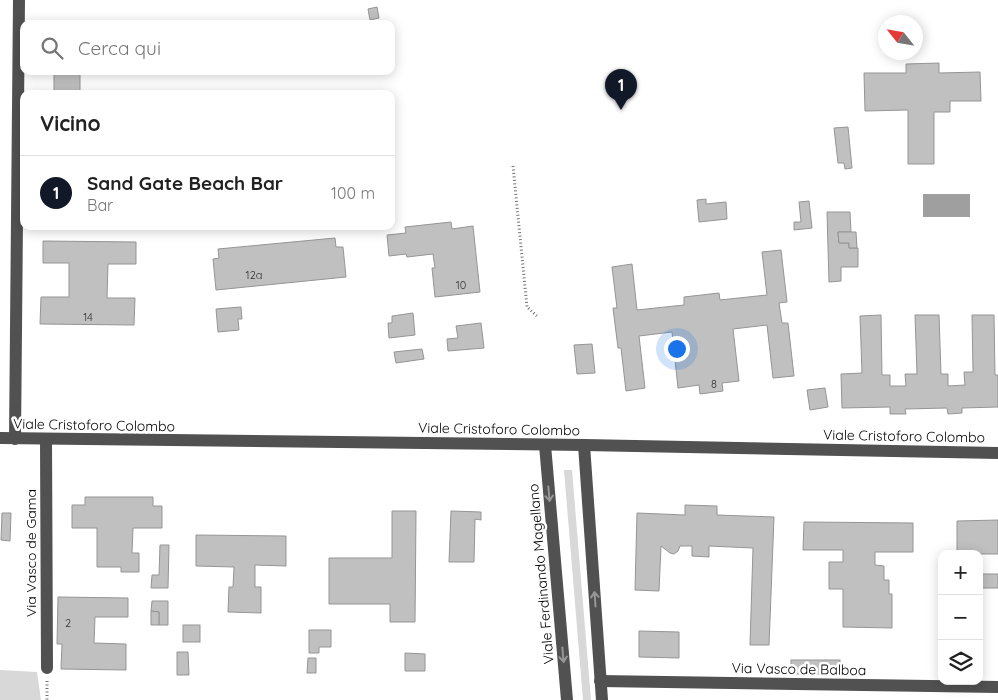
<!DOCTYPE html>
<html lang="it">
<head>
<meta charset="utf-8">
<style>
	:root { --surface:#fff; --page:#f2f2f2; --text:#222; --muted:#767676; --line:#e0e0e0; --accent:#111827 }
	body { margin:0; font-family:Quicksand,sans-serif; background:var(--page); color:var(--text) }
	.controls { position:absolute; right:15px; bottom:15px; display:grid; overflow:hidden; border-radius:10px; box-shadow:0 2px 12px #0003 }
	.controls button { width:45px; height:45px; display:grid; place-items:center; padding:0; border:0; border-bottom:1px solid var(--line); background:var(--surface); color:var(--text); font:25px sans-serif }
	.compass { position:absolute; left:878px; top:15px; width:45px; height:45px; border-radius:50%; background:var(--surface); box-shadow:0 2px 12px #0003; rotate:301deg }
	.you { position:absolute; left:676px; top:348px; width:18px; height:18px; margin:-12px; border:4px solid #fff; border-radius:50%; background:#1a73e8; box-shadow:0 0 0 8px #1a73e833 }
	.badge { display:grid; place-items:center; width:32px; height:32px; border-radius:50%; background:var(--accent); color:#fff; font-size:16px; font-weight:700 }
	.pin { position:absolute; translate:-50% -41px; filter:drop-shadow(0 1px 2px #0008) }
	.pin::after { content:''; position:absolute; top:26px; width:18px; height:15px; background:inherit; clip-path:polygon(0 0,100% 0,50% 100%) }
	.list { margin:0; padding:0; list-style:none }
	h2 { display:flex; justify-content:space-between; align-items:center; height:65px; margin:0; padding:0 20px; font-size:21px }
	h2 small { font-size:16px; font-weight:400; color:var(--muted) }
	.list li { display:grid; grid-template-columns:32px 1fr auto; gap:15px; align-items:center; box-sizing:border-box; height:75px; padding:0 20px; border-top:1px solid var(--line) }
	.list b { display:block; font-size:19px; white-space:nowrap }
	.list p { margin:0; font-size:16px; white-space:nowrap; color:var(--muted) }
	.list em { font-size:16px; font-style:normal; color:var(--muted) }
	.icon { flex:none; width:28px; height:28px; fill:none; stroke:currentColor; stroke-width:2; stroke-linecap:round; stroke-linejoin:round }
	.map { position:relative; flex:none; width:998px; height:700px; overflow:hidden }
	.search { position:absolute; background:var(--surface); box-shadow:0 2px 12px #0003; left:20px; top:20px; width:375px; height:55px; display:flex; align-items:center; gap:12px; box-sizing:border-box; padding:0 18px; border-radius:10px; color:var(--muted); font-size:19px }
	.panel { position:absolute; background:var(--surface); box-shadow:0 2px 12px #0003; left:20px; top:90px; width:375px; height:140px; border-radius:10px }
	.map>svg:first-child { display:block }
</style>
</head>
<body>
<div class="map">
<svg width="998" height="700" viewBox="0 0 998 700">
	<rect width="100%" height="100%" fill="#fff"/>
	<g fill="#d8d8d8">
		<polygon points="564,470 572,470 591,700 583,700"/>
		<polygon points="0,670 37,672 41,700 0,700"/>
	</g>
	<rect fill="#9f9f9f" x="923" y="194" width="47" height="23"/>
	<g fill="#c0c0c0" stroke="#959595">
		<polygon points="377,7 379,18 370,20 368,9"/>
		<polygon points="939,63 939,73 980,72 981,101 950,101 950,112 934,112 934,164 908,164 908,110 865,111 864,73 906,73 906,64"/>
		<rect x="54" y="71" width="26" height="23"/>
		<polygon points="848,127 852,168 845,169 844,163 838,163 834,128"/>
		<polygon points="706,199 706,204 726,202 727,219 699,222 697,200"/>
		<polygon points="809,201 812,228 794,230 794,222 801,222 799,202"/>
		<polygon points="827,212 850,212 851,232 838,232 839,243 849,243 849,248 858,248 858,267 841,267 841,281 829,282"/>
		<polygon points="451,222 452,229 473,226 480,292 435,297 432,268 435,268 433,254 407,257 406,254 389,256 387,235 406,233 405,227"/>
		<polygon points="838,232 856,232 857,248 849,248 849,243 839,243"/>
		<polygon points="335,238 336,247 343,247 346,277 216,290 213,259 219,258 218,249"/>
		<polygon points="43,241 136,242 136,264 108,264 107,298 135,298 134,325 40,324 41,297 69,297 69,263 43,263"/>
		<polygon points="781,250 787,302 779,303 782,323 788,323 794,376 773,378 767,325 733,329 739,381 722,383 723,391 700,394 699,385 678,388 672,332 639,336 645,388 626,391 621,348 618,348 613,308 617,308 612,267 632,264 637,310 684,305 684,297 719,293 720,300 767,295 762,252"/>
		<polygon points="241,307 242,319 238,319 239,330 218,332 216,309"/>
		<polygon points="413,313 415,335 389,338 388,323 392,323 392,316"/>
		<polygon points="881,315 882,375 890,375 890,386 906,386 905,374 917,374 915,315 939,315 941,374 948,374 948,386 965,385 964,372 973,372 972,315 994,315 995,375 998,375 998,407 962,408 962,413 948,414 947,408 905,409 906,414 890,414 890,407 842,408 841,374 862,373 860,316"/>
		<polygon points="481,323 484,348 448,351 447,339 458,338 456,326"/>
		<polygon points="592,344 595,373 577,374 574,345"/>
		<polygon points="422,349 424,359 396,363 394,352"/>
		<polygon points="825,388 828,407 810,410 807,390"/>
		<polygon points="85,497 153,497 153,506 162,506 162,528 133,528 132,553 139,553 139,572 121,572 121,567 97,567 97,528 72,528 72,505 85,505"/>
		<polygon points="685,505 717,506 717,515 774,517 769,645 750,645 753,548 709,546 709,557 692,556 692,546 680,546 678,551 674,554 670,553 661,546 659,591 635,590 637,513 685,515"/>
		<polygon points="392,511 416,511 415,622 390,622 390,604 329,604 329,558 392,558"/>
		<polygon points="451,511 481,512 481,520 475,519 474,562 449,562"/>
		<polygon points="2,513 11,513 10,541 1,540"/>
		<polygon points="998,520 998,554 957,554 957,521"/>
		<polygon points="804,522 913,523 913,552 875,552 875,565 884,566 884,580 889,580 889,594 892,594 892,628 843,627 843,589 829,589 829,562 843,562 843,550 803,550"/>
		<polygon points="196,535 286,536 286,566 255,565 255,587 261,587 261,613 228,612 229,587 233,587 234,567 196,566"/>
		<polygon points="160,545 169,545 168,588 151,588 152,575 159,575"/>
		<rect x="979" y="574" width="19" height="14"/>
		<polygon points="58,597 128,598 128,617 95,617 94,643 126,644 126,670 61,669 62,644 57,644"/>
		<polygon points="152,601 168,601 168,625 159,625 159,612 151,611"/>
		<polygon points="151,611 159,612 159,625 151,625"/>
		<rect x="183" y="625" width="17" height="17"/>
		<polygon points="309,630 331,630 331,647 319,647 319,653 309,653"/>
		<polygon points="639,631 679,632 679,658 639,657"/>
		<polygon points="177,652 188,652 189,675 177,675"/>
		<polygon points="405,653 425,654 425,671 405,671"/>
		<polygon points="308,658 316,658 316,673 307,673"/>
		<rect x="791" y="660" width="49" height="14"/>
	</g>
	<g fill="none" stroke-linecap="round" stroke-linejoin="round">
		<g stroke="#737373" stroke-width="3" stroke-dasharray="1 2.5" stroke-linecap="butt">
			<polyline points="513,166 527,307 538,317"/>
			<polyline points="47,681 47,700"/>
		</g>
		<g stroke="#515151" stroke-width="12">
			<polyline points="0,438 584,445 998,453"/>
			<polyline points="15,439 19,0"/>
			<polyline points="46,439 47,668"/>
			<polyline points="545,445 567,700"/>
			<polyline points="584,445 602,700"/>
			<polyline points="600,681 998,687"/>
		</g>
	</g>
	<defs><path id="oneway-shaft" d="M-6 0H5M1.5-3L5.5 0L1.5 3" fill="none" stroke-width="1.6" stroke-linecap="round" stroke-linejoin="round" transform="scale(1.25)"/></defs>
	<g stroke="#979797">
		<use href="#oneway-shaft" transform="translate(549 494) rotate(85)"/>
		<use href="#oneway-shaft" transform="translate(595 599) rotate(-94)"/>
		<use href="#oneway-shaft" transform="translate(563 655) rotate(85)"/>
	</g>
	<g text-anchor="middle" stroke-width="5" stroke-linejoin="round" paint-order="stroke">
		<g font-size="11" fill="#303030">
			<text x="254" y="279">12a</text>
			<text x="461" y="289">10</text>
			<text x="88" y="321">14</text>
			<text x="714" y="388">8</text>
			<text x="68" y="627">2</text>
		</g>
		<g font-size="14" fill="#000" stroke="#fff">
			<text transform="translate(94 425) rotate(1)" y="5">Viale Cristoforo Colombo</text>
			<text transform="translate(499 429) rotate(1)" y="5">Viale Cristoforo Colombo</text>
			<text transform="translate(904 436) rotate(1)" y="5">Viale Cristoforo Colombo</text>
			<text transform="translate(31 553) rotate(-90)" y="5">Via Vasco de Gama</text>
			<text transform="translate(541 574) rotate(-95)" y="5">Viale Ferdinando Magellano</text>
			<text transform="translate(799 669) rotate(1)" y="5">Via Vasco de Balboa</text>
		</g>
	</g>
</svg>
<div class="controls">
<button>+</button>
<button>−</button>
<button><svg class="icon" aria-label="layers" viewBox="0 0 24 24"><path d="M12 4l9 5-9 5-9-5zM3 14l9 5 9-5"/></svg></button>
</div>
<svg class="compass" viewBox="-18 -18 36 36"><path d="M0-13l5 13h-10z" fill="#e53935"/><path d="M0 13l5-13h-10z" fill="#767676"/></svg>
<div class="you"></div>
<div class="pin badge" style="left:621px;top:110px">1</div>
<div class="search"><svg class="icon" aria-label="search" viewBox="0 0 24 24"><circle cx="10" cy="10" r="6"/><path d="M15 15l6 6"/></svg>Cerca qui</div>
<section class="panel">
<h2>Vicino<small></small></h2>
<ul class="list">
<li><span class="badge">1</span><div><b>Sand Gate Beach Bar</b><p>Bar</p></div><em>100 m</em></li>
</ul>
</section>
</div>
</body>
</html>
